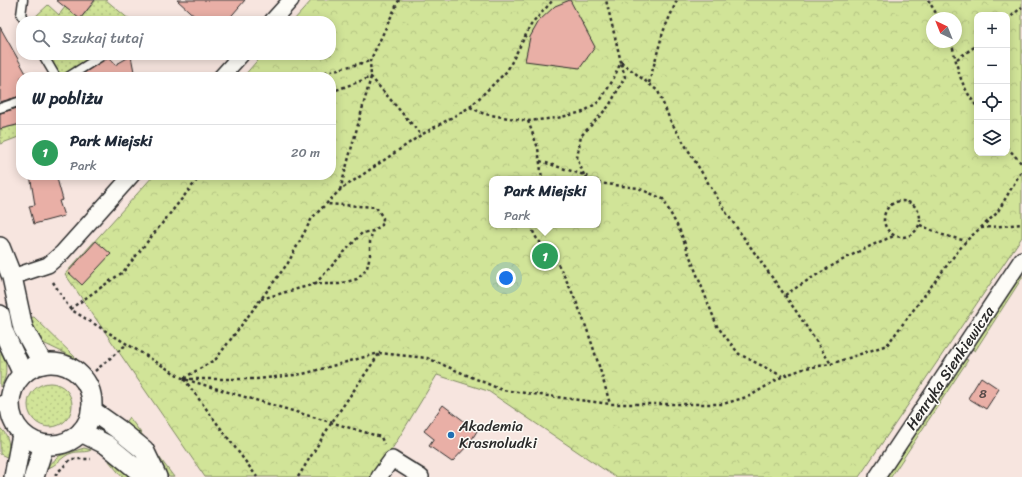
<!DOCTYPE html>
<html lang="pl">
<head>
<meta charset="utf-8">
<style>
	:root { --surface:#fff; --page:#f6f6f7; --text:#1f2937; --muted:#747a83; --line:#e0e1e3; --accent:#1f6fb2 }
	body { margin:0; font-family:Sriracha,sans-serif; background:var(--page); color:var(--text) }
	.controls { position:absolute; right:12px; top:12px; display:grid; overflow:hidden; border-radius:8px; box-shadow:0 2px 10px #0003 }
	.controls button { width:36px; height:36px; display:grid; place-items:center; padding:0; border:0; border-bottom:1px solid var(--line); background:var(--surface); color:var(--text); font:20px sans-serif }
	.compass { position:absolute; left:926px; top:12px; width:36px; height:36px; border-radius:50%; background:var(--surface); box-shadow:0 2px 10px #0003; rotate:317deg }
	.you { position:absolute; left:506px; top:278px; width:14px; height:14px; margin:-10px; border:3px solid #fff; border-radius:50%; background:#1a73e8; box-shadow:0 0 0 6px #1a73e833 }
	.badge { display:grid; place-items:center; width:26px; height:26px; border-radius:50%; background:var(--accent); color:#fff; font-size:13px; font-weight:700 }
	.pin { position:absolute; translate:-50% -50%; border:2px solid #fff; box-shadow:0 1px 4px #0006 }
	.popup { position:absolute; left:489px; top:176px; width:112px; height:52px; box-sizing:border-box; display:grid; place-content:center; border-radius:8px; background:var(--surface); filter:drop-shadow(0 1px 3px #0005); font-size:13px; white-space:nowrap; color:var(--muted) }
	.popup b { font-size:15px; color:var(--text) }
	.popup::after { content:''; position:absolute; left:50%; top:100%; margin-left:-8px; border:8px solid transparent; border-top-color:var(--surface) }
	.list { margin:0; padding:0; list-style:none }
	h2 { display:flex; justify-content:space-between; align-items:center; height:52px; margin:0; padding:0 16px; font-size:17px }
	h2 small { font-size:13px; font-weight:400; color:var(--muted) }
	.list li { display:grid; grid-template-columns:26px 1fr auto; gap:12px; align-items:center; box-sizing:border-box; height:56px; padding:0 16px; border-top:1px solid var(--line) }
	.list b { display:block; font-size:15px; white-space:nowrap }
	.list p { margin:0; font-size:13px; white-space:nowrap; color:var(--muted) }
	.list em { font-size:13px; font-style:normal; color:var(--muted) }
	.icon { flex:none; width:22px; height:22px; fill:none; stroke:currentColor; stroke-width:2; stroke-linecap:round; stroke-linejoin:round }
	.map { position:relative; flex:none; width:1022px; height:477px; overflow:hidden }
	.search { position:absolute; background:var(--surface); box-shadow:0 2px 10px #0003; left:16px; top:16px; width:320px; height:44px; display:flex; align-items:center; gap:10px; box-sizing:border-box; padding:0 14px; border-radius:16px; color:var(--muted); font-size:15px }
	.panel { position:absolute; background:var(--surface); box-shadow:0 2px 10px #0003; left:16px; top:72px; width:320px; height:108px; border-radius:16px }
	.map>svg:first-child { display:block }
</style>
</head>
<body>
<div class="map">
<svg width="1022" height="477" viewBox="0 0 1022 477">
	<defs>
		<pattern id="grass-dots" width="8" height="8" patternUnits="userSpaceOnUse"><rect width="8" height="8" fill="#d1e498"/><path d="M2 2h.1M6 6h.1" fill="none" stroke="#b4c483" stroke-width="1.8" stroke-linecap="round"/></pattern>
		<pattern id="park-crowns" width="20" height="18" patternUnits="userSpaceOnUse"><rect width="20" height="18" fill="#d1e498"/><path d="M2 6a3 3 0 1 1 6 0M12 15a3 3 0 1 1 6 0" fill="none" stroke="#b4c483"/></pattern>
	</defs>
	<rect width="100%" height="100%" fill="#f7e5df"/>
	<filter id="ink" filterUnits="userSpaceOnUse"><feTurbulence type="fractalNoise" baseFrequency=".025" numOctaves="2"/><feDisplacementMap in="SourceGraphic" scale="8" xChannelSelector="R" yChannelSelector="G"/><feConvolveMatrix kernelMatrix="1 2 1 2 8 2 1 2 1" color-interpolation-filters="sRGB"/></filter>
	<g filter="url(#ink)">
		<g fill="url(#grass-dots)" stroke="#7e8862">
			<polygon points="96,0 106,0 131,21 35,21 36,16 48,5 59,15 65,7 80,19"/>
			<polygon points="43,55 103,55 68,77 56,77"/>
			<polygon points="21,124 21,136 0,144 0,129"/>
			<polygon points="1022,273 1022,278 975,351 972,349"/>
			<polygon points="34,317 77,359 41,342 28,318"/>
			<path d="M 0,342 C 4,356 11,374 0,387 Z"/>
			<polygon points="965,359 968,360 891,477 887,477"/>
			<circle cx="50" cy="405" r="22"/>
			<polygon points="129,417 174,477 169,477 144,442 124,424"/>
			<path d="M 0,428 C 10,436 9,446 9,458 L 0,454 Z"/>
			<path d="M 84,448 L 91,450 C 86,453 78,451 72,453 C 61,456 58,466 45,469 L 59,456 Z"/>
			<polygon points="111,459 131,477 122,477 109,461"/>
		</g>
		<path fill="url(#park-crowns)" stroke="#7e8862" fill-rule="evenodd" d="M 312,0 L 1022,0 L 1022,237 L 859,477 L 615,477 L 488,391 L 437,375 L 375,477 L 205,477 L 65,274 L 154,175 L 331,175 L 331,77 L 243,77 L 262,55 L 331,55 L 331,21 L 293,21 ZM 977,15 L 1007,15 L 1007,153 L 977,153 ZM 932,18 L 956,18 L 956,42 L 932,42 ZM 492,179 L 598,179 L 598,225 L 492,225 Z"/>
		<g fill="#e9afa6" stroke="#2b2b2b">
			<polygon points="56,0 95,0 80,19"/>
			<polygon points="177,0 245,0 227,21 200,21"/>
			<polygon points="570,0 595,47 580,68 525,61 530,37 539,21 555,6"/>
			<polygon points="0,27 28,77 21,77 21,96 0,102"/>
			<polygon points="109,56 115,65 131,56 135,77 78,77"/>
			<polygon points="21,107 21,124 0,129 0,113"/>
			<polygon points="30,175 56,175 63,200 59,201 64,216 34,224 29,206 35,205"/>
			<polygon points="96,241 111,254 82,285 68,272"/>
			<polygon points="981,377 999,389 986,409 968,398"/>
			<polygon points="443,405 477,431 469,444 452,462 429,446 434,439 424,431"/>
		</g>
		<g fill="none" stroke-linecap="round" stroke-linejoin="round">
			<g stroke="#2b2b2b" stroke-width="11">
				<g id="service">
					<polyline points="23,0 21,15 25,21"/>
					<polyline points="43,55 56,77"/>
					<polyline points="68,77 103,55"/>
					<polyline points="0,108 21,101"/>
				</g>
			</g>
			<g stroke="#2b2b2b" stroke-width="18">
				<g id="minor">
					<polyline points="272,21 291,0"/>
					<polyline points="221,77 241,55"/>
					<polyline points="12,277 48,265 62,253 132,175"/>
					<polyline points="0,404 9,404"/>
					<polyline points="379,477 392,459 421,477"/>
					<polyline points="877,477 1022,259"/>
				</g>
			</g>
			<g stroke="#2b2b2b" stroke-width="22">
				<g id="tertiary">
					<polyline points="0,247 12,277 23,328 43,364"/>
					<polyline points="0,315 3,331 23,374"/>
					<circle cx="51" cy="404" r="41"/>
					<polyline points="91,410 118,429 144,450 157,477"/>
					<polyline points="81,432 107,445 146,477"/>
					<polyline points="14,477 22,434"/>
					<polyline points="34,477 44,445"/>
				</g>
			</g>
			<g stroke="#2b2b2b" stroke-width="2.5" stroke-dasharray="3 3" stroke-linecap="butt">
				<polyline points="928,0 939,18"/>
				<polyline points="1007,20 1022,7"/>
				<path d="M 951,42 C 955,53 956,65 960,76 C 964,88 970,97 977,107"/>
				<polyline points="957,59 977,45"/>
				<polyline points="621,62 658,91 670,120 727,214 796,311 831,364"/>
				<polyline points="307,77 370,61"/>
				<polyline points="649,83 663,32 677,0"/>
				<polyline points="331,92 371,77 421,135"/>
				<polyline points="470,107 484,114 528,121 557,118 583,112 600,101 613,80 621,62 606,0"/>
				<polyline points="528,121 538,148 542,179"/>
				<polyline points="1007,147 1022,164"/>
				<polyline points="540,161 584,175 591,179"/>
				<polyline points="584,175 577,158 581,136 609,106 625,77 621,63"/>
				<polyline points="598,183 638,188 663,199 680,231 717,326 739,354 782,376"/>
				<polyline points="340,190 371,77 370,61 399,0"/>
				<circle cx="902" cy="219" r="18"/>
				<path d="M 532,225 C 533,242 547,245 555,259 C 581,304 596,354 610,404"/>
				<polyline points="920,225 943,235 966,241"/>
				<polyline points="981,228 1022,224"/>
				<polyline points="53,282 70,309 184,379 381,437 384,444"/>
				<polyline points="315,284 362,233 373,231 382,225 383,218 376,207 326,204"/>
				<path d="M 785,295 C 820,272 855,251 894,236"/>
				<polyline points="261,299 315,284 339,284 357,279 367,268 370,255 370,241 373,232"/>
				<polyline points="70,309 123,272 201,175"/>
				<polyline points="95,371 127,344"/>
				<polyline points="184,378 216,359 288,263 312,218 340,190 421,135 470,107 507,71 531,25 553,0"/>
				<polyline points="184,379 257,379 303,374 379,353 427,358 502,390 610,404 723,404 750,396 783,376 806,368 831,364 887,345 954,256 966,241 997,213 1022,170"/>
				<polyline points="184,379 257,477"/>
				<polyline points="55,475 71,459 91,459"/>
				<polyline points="298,477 332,422 379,354"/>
			</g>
			<use href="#service" stroke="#fdfcf7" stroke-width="8"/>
			<use href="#minor" stroke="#fdfcf7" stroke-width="15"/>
			<use href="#tertiary" stroke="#fdfcf7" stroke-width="19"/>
		</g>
	</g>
	<circle fill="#1f6fb2" stroke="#fdfcf7" stroke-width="1.5" cx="451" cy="435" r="4"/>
	<g text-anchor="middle" stroke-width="3" stroke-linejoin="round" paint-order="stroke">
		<g font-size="13" fill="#5a4c4a">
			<text x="983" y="398">8</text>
		</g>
		<g font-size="15" fill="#2b2b2b" stroke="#fdfcf7">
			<text transform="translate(950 368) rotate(-56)" y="5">Henryka Sienkiewicza</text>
		</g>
		<g font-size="15" fill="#2b2b2b" stroke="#fdfcf7" text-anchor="start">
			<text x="459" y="431">Akademia<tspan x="459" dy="17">Krasnoludki</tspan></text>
		</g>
	</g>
</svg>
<div class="controls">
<button>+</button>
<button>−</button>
<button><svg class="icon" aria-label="locate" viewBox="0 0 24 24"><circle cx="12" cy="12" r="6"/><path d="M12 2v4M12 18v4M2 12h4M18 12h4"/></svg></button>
<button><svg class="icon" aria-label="layers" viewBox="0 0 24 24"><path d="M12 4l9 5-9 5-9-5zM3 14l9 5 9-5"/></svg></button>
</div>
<svg class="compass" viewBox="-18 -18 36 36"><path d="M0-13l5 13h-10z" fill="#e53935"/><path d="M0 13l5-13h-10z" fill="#747a83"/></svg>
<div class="you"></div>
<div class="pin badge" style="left:545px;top:256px;background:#2e9e5b">1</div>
<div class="popup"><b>Park Miejski</b>Park</div>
<div class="search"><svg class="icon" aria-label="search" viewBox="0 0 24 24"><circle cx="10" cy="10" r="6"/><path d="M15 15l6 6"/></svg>Szukaj tutaj</div>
<section class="panel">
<h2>W pobliżu<small></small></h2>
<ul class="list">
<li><span class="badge" style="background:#2e9e5b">1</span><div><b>Park Miejski</b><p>Park</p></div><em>20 m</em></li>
</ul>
</section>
</div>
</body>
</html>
